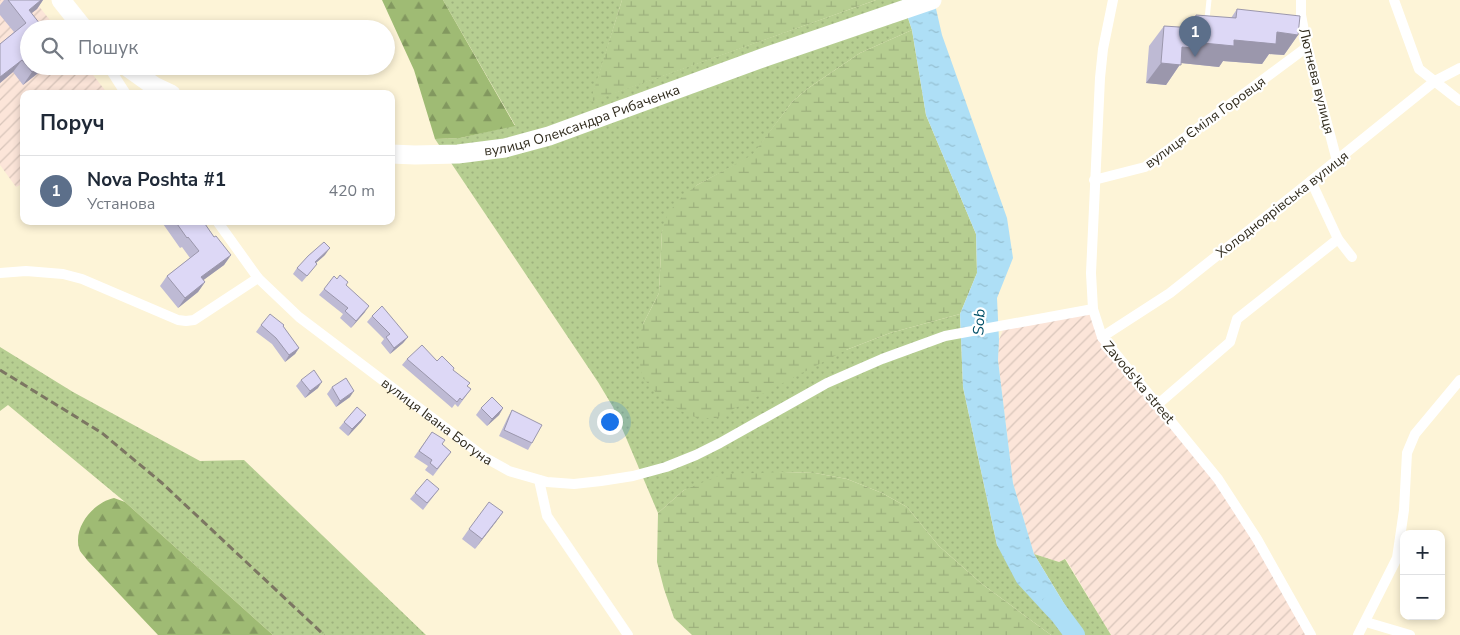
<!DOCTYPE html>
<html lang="uk">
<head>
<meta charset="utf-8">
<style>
	:root { --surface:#fff; --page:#f2f2f3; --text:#1f2937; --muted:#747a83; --line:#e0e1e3; --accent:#7c3aed }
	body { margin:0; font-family:"Nunito Sans",sans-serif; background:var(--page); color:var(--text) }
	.controls { position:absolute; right:15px; bottom:15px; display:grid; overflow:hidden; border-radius:10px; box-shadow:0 2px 8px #0003 }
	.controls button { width:45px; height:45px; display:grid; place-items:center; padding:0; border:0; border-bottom:1px solid var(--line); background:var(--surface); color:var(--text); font:25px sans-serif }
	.you { position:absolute; left:609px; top:421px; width:18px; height:18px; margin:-12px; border:4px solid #fff; border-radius:50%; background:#1a73e8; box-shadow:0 0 0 8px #1a73e833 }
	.badge { display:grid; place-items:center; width:32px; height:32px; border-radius:50%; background:var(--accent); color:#fff; font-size:16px; font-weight:700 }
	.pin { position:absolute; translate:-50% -41px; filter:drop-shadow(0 1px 2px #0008) }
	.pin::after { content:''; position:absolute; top:26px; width:18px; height:15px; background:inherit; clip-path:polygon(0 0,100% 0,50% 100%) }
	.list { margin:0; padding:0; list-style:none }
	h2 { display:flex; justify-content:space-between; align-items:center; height:65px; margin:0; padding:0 20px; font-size:21px }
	h2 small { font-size:16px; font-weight:400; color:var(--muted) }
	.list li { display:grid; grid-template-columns:32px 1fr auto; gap:15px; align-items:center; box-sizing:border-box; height:70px; padding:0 20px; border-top:1px solid var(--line) }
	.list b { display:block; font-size:19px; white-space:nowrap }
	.list p { margin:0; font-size:16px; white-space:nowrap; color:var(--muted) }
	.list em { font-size:16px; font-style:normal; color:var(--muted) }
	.icon { flex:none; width:28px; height:28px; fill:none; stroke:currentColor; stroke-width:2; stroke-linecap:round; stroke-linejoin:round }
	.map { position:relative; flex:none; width:1460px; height:635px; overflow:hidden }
	.search { position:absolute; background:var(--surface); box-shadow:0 2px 8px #0003; left:20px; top:20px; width:375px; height:55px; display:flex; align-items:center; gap:12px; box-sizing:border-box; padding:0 18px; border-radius:28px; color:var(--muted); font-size:19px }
	.panel { position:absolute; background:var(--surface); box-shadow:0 2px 8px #0003; left:20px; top:90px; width:375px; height:135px; border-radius:10px }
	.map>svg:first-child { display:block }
</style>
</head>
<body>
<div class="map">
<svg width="1460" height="635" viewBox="0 0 1460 635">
	<defs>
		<pattern id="industrial-furrows" width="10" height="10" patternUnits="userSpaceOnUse" patternTransform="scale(1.25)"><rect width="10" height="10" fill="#fce5d9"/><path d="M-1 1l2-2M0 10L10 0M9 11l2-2" fill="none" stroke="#d8c5ba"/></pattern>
		<pattern id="grass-dots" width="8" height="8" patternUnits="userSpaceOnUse" patternTransform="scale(1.25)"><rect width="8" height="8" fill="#b6ce91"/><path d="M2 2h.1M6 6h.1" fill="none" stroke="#9db17d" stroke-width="1.8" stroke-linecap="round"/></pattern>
		<pattern id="forest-firs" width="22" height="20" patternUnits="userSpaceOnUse" patternTransform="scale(1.25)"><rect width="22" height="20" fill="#9fbb74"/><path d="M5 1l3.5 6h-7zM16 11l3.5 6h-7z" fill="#82985f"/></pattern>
		<pattern id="wetland-marsh" width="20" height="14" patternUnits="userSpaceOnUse" patternTransform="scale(1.25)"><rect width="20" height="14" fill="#b6ce91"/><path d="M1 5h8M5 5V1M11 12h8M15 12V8" fill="none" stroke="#9db17d"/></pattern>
		<pattern id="water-ripples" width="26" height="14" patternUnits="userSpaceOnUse" patternTransform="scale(1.25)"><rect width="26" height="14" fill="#aedff6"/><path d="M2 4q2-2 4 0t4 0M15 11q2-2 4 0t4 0" fill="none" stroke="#96c0d2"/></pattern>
	</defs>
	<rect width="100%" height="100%" fill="#fdf4d7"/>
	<g fill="url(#industrial-furrows)">
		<polygon points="0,0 34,0 57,29 29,29 29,66 86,66 108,94 24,94 24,183 16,187 0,165"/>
		<polygon points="1093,309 1102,337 1218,479 1311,635 1111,635 1066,559 1059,562 1034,554 1013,483 998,360 999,340 1005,325"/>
	</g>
	<g fill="url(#grass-dots)">
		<polygon points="443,0 622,0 591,101 876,0 902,0 912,30 860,53 807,89 792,102 752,156 697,185 662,231 659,293 643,324 846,350 890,333 960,314 963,387 997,545 1069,626 1068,610 1034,554 1059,562 1065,559 1111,635 1051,635 982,584 939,546 907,507 882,493 847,479 815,473 784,472 684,490 658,513 613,407 598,382 435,139 460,138 515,125"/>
		<polygon points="0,347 73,392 200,461 244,460 426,635 273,635 125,502 8,405 0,411"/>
	</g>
	<g fill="url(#forest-firs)">
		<polygon points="382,0 443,0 515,126 460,138 435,139 414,70"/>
		<path d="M 114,498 L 125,502 L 273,635 L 158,635 L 87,560 C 85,557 82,554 80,551 C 71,528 94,502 114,498 Z"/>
	</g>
	<g fill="url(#wetland-marsh)">
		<polygon points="622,0 876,0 590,102"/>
		<polygon points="912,30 926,115 976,234 977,273 960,314 890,333 846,350 716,418 697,418 681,411 658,395 642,377 639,357 639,340 643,324 659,293 662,231 668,213 681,198 697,185 752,155 792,102 807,89 860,53"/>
		<polygon points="784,472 815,473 847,479 882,493 907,507 939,546 982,584 1051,635 692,635 674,618 664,589 657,562 658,513 684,490 723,474"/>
	</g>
	<polygon fill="url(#water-ripples)" points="902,0 934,0 942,35 1007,218 1013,258 997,298 999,340 998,360 1013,483 1034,554 1068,610 1069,627 1051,620 1017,583 997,545 963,387 960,314 977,273 976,234 926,115 912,30"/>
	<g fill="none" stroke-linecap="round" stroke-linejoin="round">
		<polyline stroke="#aedff6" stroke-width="20" points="1052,604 1075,635"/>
		<polyline stroke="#fff" stroke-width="5" points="1207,19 1209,0"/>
		<g stroke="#fff" stroke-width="10">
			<polyline points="1113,0 1103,49 1100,78 1091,273 1093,309 1102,337 1218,479 1257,539 1311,635"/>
			<polyline points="1301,0 1301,15 1307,47 1337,161"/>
			<polyline points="1394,0 1419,69 1460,101"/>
			<polyline points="108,66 126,94"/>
			<polyline points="1094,180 1145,167 1307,47"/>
			<polyline points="1311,181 1338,239 1352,257"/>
			<path id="s1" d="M 217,221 L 258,278 L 299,317 L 484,457 L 509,471 L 547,482 L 574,484 L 601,481 L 633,476 L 666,467 L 696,455 L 720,443 L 827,383 L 882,359 L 945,336 L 1093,309"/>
			<polyline points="0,273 26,271 63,274 82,279 178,320 186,321 194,320 258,278"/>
			<polyline points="1102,337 1170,293 1311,181 1435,81 1460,68"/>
			<polyline points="1157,405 1230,342 1237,319 1338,239"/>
			<polyline points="539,480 547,516 628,635"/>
			<polyline points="1366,622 1410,635"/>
			<polyline points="1358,635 1397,558 1404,510 1407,453 1415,434 1460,380"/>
		</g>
		<g stroke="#fff" stroke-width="19">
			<polyline points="61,0 84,29"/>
			<polyline points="126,66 154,86 171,94"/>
			<path id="s2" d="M 391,154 L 415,155 L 458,154 L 505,148 L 549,136 L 768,56 L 932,0"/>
		</g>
		<polyline stroke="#7c7662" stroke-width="3" stroke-dasharray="8 4" stroke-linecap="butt" points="0,370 102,433 127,454 162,483 324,635"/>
	</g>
	<g fill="#bebad4">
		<polygon points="4,0 43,0 37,9 31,13 47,66 23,85 13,72 0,83 0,44 14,32 0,15 0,5"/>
		<polygon points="1237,9 1298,35 1284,55 1269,54 1262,64 1223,61 1219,67 1181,63 1166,85 1146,83 1149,46 1164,26 1187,28 1196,15 1231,18"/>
		<polygon points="161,221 203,221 214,237 231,255 224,265 203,280 205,282 198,292 178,308 160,286 167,276 190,258 182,247 180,248"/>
		<polygon points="325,255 316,263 312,270 302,282 293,274 297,268"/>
		<polygon points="346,285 365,312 351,328 340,318 343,314 319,295 324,289"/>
		<polygon points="372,316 408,337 403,343 390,354 381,343 384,339 367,322"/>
		<polygon points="261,325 283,326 299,348 295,354 285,362 272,344 256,332"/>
		<polygon points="407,359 437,361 453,370 467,386 471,389 458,407 455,404 452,408 402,365"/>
		<polygon points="301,380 318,388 305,398 296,386"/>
		<polygon points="332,387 350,397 336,407 327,394"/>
		<polygon points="481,408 503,408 499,415 487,426 476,415"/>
		<polygon points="512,410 532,443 528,450 499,436 508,417"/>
		<polygon points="366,415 361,422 348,436 339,428 344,422"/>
		<polygon points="432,432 442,444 451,452 433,476 425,470 428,466 414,457"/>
		<polygon points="439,489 423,510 410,499 415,493"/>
		<polygon points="503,512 475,549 462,539 469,529"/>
	</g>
	<g fill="#9b97ac">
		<polygon points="41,0 43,0 37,9 23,20 29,10"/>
		<polygon points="1277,32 1298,35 1284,55 1269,54 1262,64 1223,61 1219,67 1181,63 1166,85 1146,83 1161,63 1182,47 1193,42 1234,40"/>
		<polygon points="22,60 13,72 0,83 0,77"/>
		<polygon points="40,66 47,66 23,85 32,72"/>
		<polygon points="330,248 325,255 310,268 315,262"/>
		<polygon points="231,255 224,265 194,287 201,277"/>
		<polygon points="205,282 198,292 178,308 185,298"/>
		<polygon points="369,306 365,312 351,328 356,321"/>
		<polygon points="408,337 403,343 390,354 394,348"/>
		<polygon points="299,348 295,354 285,362 289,355"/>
		<polygon points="322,382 318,388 305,398 310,391"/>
		<polygon points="354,391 350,397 336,407 340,401"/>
		<polygon points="503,408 499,415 487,426 492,419"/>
		<polygon points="366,415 361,422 348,436 352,429"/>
		<polygon points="503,512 496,522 475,549 482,539"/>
	</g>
	<g fill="#ddd8f6" stroke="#9b97ac">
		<polygon points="8,0 41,0 29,10 44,29 29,29 29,66 40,66 32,72 22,60 0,77 0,44 26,23"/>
		<polygon points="1237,9 1300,16 1298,35 1277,32 1276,44 1234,40 1234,46 1193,42 1192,48 1182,47 1181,65 1161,63 1164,26 1194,28 1196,15 1236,18"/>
		<polygon points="175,221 203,221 214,237 216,236 231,255 201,277 205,282 185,298 167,276 199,251 188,237 187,238"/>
		<polygon points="324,242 330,248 315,262 317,264 307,276 297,268 308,256"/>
		<polygon points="340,275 348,282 346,285 369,306 356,321 345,311 348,308 324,289 334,276 337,279"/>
		<polygon points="382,306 408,337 394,348 386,337 390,334 372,316"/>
		<polygon points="270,314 284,325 283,326 299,348 289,355 276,338 261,325"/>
		<polygon points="422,345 437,361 442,356 454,368 453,370 470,383 467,386 471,389 462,400 460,398 457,402 407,359"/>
		<polygon points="314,370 322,382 310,391 301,380"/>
		<polygon points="346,378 354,391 340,401 332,387"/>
		<polygon points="492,397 503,408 492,419 481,408"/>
		<polygon points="357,407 366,415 352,429 344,422"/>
		<polygon points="512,410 542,425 532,443 504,430"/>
		<polygon points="432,432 445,440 442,444 451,452 437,469 430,463 432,460 419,451"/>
		<polygon points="427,479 439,489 427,503 415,493"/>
		<polygon points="489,502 503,512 482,539 469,529"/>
	</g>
	<g text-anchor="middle" stroke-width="4.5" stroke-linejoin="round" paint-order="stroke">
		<g font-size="14" fill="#302b1d" stroke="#fff">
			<text transform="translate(1317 81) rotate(76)" y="5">Лютнева вулиця</text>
			<text dy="5" stroke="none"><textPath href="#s2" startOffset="196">вулиця Олександра Рибаченка</textPath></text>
			<text transform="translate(1205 122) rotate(-36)" y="5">вулиця Єміля Горовця</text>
			<text transform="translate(1282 204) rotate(-38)" y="5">Холодноярівська вулиця</text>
			<text transform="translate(1139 382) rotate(50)" y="5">Zavods'ka street</text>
			<text dy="5" stroke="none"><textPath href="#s1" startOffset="300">вулиця Івана Богуна</textPath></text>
		</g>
		<g font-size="15" font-style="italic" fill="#025069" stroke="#fff">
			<text transform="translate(979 322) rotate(-87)" y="5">Sob</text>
		</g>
	</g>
</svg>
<div class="controls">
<button>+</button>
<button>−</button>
</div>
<div class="you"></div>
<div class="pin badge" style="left:1195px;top:57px;background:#5c6f8a">1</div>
<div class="search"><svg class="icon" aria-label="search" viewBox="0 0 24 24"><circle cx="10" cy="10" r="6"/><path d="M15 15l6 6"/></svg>Пошук</div>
<section class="panel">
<h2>Поруч<small></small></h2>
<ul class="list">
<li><span class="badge" style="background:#5c6f8a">1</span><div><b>Nova Poshta #1</b><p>Установа</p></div><em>420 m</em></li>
</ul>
</section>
</div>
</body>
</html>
